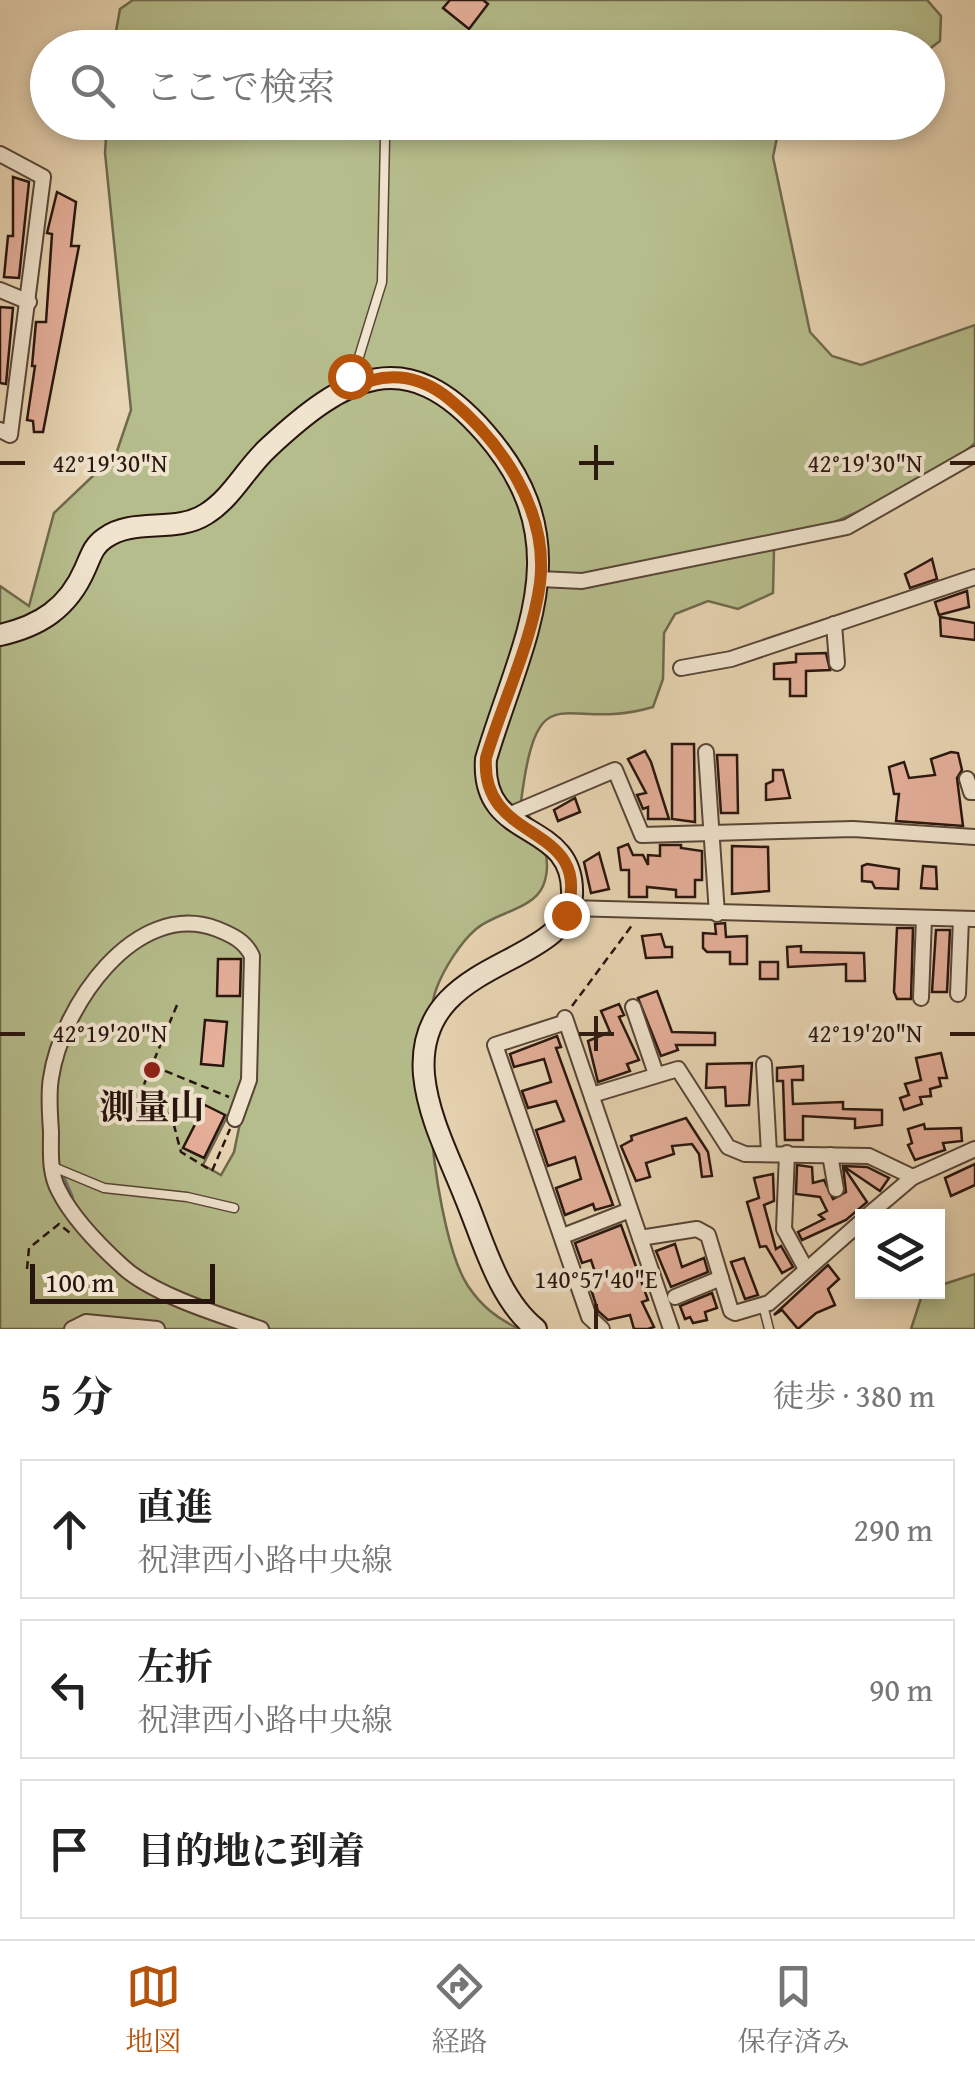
<!DOCTYPE html>
<html lang="ja">
<head>
<meta charset="utf-8">
<style>
	:root { --surface:#fff; --page:#f6f6f6; --text:#222; --muted:#767676; --line:#e0e0e0; --accent:#b45309 }
	body { margin:0; font-family:"Gentium Book Plus","Noto Serif JP",serif; background:var(--page); color:var(--text) }
	.controls { position:absolute; right:30px; bottom:30px; display:grid; overflow:hidden; border-radius:0px; box-shadow:0 5px 15px #0003 }
	.controls button { width:90px; height:90px; display:grid; place-items:center; padding:0; border:0; border-bottom:2px solid var(--line); background:var(--surface); color:var(--text); font:50px sans-serif }
	.scale { position:absolute; left:30px; bottom:25px; width:185px; box-sizing:border-box; padding-left:10px; border:5px solid #28150e; border-top:0; font-size:28px; line-height:35px; white-space:nowrap; color:#28150e; -webkit-text-stroke:8px #f0e4ce; paint-order:stroke }
	.stop { position:absolute; width:30px; height:30px; margin:-22px; border:8px solid #b45309; border-radius:50%; background:#fff }
	.stop.end { background:#b45309; border-color:#fff; box-shadow:0 2px 10px #0008 }
	.list { margin:0; padding:0; list-style:none }
	h2 { display:flex; justify-content:space-between; align-items:center; height:130px; margin:0; padding:0 40px; font-size:42px }
	h2 small { font-size:32px; font-weight:400; color:var(--muted) }
	.list li { display:grid; grid-template-columns:65px 1fr auto; gap:30px; align-items:center; box-sizing:border-box; height:140px; margin:0 20px 20px; padding:0 20px; border:2px solid var(--line); border-radius:0px }
	.list b { display:block; font-size:38px; white-space:nowrap }
	.list p { margin:0; font-size:32px; white-space:nowrap; color:var(--muted) }
	.list em { font-size:32px; font-style:normal; color:var(--muted) }
	.icon { flex:none; width:55px; height:55px; fill:none; stroke:currentColor; stroke-width:2; stroke-linecap:round; stroke-linejoin:round }
	.map { position:relative; flex:none; width:975px; height:1329px; overflow:hidden }
	.search { position:absolute; background:var(--surface); box-shadow:0 5px 15px #0003; left:30px; right:30px; top:30px; height:110px; display:flex; align-items:center; gap:25px; box-sizing:border-box; padding:0 35px; border-radius:55px; color:var(--muted); font-size:38px }
	.sheet { height:610px; background:var(--surface) }
	nav { display:flex; justify-content:space-around; align-items:center; box-sizing:border-box; height:140px; border-top:2px solid var(--line); background:var(--surface); font-size:28px; color:var(--muted) }
	nav a { display:grid; justify-items:center; gap:5px }
	nav .on { color:var(--accent) }
	.map>svg:first-child { display:block }
</style>
</head>
<body>
<div class="map">
<svg width="975" height="1329" viewBox="0 0 975 1329">
	<rect width="100%" height="100%" fill="#e8d5b3"/>
	<filter id="stains"><feTurbulence type="fractalNoise" baseFrequency=".002" numOctaves="4"/><feColorMatrix values="0 0 0 0 .2 0 0 0 0 .09 0 0 0 0 .02 0 0 0 .5 -.17"/></filter>
	<radialGradient id="worn" r=".72"><stop offset=".6" stop-color="#630" stop-opacity="0"/><stop offset="1" stop-color="#630" stop-opacity=".3"/></radialGradient>
	<g fill="#b6bd8c" stroke="#6f694d" stroke-width="2.5" fill-rule="evenodd">
		<polygon points="133,0 927,0 941,16 940,41 928,50 113,48 120,9"/>
		<path d="M 107,123 L 780,123 L 773,157 L 810,332 L 832,356 L 861,365 L 975,325 L 975,443 L 938,476 L 774,549 L 773,593 L 738,609 L 708,601 L 675,614 L 664,633 L 663,679 L 653,707 C 563,734 538,667 521,802 C 535,829 556,854 543,886 C 533,910 493,913 475,930 C 460,943 444,969 437,987 C 415,1042 435,1237 468,1286 C 482,1307 497,1318 519,1329 L 0,1329 L 0,586 L 29,606 L 54,513 L 116,454 L 131,410 L 105,153 ZM 228,1115 L 240,1123 L 234,1152 L 221,1175 L 203,1165 Z"/>
		<polygon points="975,1274 975,1329 911,1329 923,1292 938,1292 938,1286"/>
	</g>
	<g fill="none" stroke-linecap="round" stroke-linejoin="round">
		<polyline stroke="#6c7672" stroke-width="4" points="62,1174 72,1197"/>
	</g>
	<g fill="#e6b09b" stroke="#28150e" stroke-width="2.5">
		<polygon points="450,0 483,0 488,4 469,29 443,8"/>
		<polygon points="13,177 29,182 19,278 4,277 8,236 13,236"/>
		<polygon points="57,192 76,202 71,246 79,246 43,432 34,432 33,421 27,420 35,366 32,366 36,322 46,322 52,234 47,233"/>
		<polygon points="0,307 13,308 6,384 0,383"/>
		<polygon points="932,559 937,579 910,588 905,574"/>
		<polygon points="967,591 969,607 939,615 935,602"/>
		<polygon points="940,617 975,623 975,640 941,636"/>
		<polygon points="826,653 830,670 806,671 806,696 790,696 790,679 774,679 774,664 796,662 796,654"/>
		<polygon points="672,744 694,744 695,822 672,819"/>
		<polygon points="645,751 651,762 669,819 648,819 648,807 643,809 637,795 646,793 628,759"/>
		<polygon points="951,752 958,753 962,770 957,778 963,826 896,821 899,794 894,794 889,767 904,762 909,778 935,775 931,759"/>
		<polygon points="717,755 737,755 738,813 721,813"/>
		<polygon points="773,770 783,770 790,798 766,800 766,784 773,781"/>
		<polygon points="575,798 580,812 558,821 554,810"/>
		<polygon points="628,844 633,855 643,855 648,865 648,855 660,856 660,845 681,845 681,848 702,851 702,880 695,880 695,897 676,897 676,890 647,887 647,897 629,897 629,870 621,870 618,848"/>
		<polygon points="732,846 768,847 769,891 732,894"/>
		<polygon points="599,853 609,889 591,893 584,862"/>
		<polygon points="867,864 899,869 898,889 875,888 872,882 862,881 862,866"/>
		<polygon points="923,866 936,867 937,889 921,888"/>
		<polygon points="725,923 726,937 747,936 747,964 730,964 730,952 707,952 703,948 703,933 716,934 715,924"/>
		<polygon points="897,928 913,928 911,999 897,999 894,992"/>
		<polygon points="936,930 950,930 947,992 932,992"/>
		<polygon points="661,934 665,947 672,947 672,957 646,958 642,936"/>
		<polygon points="801,946 801,952 864,953 865,981 846,981 846,964 788,967 787,947"/>
		<polygon points="218,959 241,959 240,996 217,996"/>
		<rect x="760" y="962" width="18" height="17"/>
		<polygon points="657,991 672,1032 715,1033 715,1045 676,1045 678,1050 661,1056 638,998"/>
		<polygon points="619,1004 624,1015 619,1017 639,1060 627,1064 630,1071 598,1082 588,1041 610,1032 601,1011"/>
		<polygon points="205,1020 227,1022 223,1066 201,1064"/>
		<polygon points="557,1036 561,1047 556,1048 613,1205 595,1210 593,1204 565,1215 556,1188 581,1179 575,1157 548,1166 536,1130 564,1121 556,1101 528,1108 522,1091 551,1082 544,1059 514,1067 510,1054"/>
		<polygon points="941,1053 947,1078 939,1078 941,1086 930,1089 931,1096 920,1097 922,1104 904,1110 900,1098 909,1095 905,1084 921,1080 916,1058"/>
		<polygon points="752,1063 749,1105 726,1106 725,1087 706,1088 707,1064"/>
		<polygon points="803,1066 803,1080 792,1080 793,1104 843,1102 843,1109 882,1110 882,1125 855,1128 855,1119 803,1116 803,1140 785,1140 783,1081 777,1081 777,1068"/>
		<polygon points="205,1105 225,1115 204,1158 183,1148"/>
		<polygon points="686,1118 708,1152 712,1176 702,1177 699,1154 692,1144 672,1146 674,1154 646,1163 650,1177 636,1181 621,1146 632,1140 631,1136"/>
		<polygon points="924,1124 925,1129 961,1128 962,1141 943,1143 945,1150 915,1160 908,1145 912,1143 908,1129"/>
		<polygon points="975,1164 975,1185 951,1196 945,1178"/>
		<polygon points="797,1165 812,1167 813,1183 824,1180 833,1199 846,1192 843,1166 867,1167 889,1178 880,1191 843,1166 867,1202 846,1220 802,1240 798,1232 824,1219 819,1215 827,1211 820,1197 796,1194"/>
		<polygon points="773,1174 774,1201 764,1205 776,1249 781,1246 793,1267 782,1273 766,1246 760,1247 747,1202 759,1198 754,1178"/>
		<polygon points="621,1225 648,1300 642,1302 654,1327 648,1329 634,1329 630,1315 608,1320 598,1311 590,1286 598,1281 591,1260 582,1263 575,1243"/>
		<polygon points="675,1244 682,1267 704,1258 708,1272 671,1287 656,1251"/>
		<polygon points="744,1258 758,1295 745,1299 731,1262"/>
		<polygon points="828,1265 839,1279 828,1289 835,1305 816,1313 798,1329 782,1310 774,1315"/>
		<polygon points="712,1293 717,1308 705,1312 707,1320 693,1323 690,1317 685,1319 680,1306"/>
	</g>
	<g fill="none" stroke-linecap="round" stroke-linejoin="round">
		<g stroke="#584537" stroke-width="11">
			<g id="lane">
				<polyline points="445,48 450,40"/>
				<polyline points="350,386 382,282 385,138 391,122"/>
				<polyline points="51,1166 104,1188 187,1197 234,1208"/>
				<polyline points="763,1305 769,1329"/>
			</g>
		</g>
		<g stroke="#584537" stroke-width="18">
			<g id="street">
				<polyline points="0,154 43,177 10,435 0,430"/>
				<polyline points="0,290 29,302"/>
				<polyline points="540,579 582,581 847,527 975,454"/>
				<polyline points="834,624 837,663"/>
				<polyline points="681,668 731,659 975,577"/>
				<polyline points="706,752 717,914"/>
				<polyline points="967,779 971,792 975,792"/>
				<polyline points="506,816 615,770 642,835 853,829 975,837"/>
				<polyline points="569,908 975,919"/>
				<polyline points="958,994 961,919"/>
				<polyline points="921,998 924,918"/>
				<polyline points="633,1007 656,1074"/>
				<polyline points="565,1018 671,1329"/>
				<polyline points="566,1022 495,1045 589,1317 602,1329"/>
				<polyline points="764,1064 769,1153"/>
				<polyline points="592,1095 678,1069 728,1147 745,1154 869,1156 913,1177 975,1149"/>
				<path d="M 235,1119 L 249,1080 L 252,956 C 245,941 232,935 217,929 C 135,898 61,1008 51,1078 C 48,1095 50,1114 51,1132 C 51,1151 49,1173 59,1191 C 72,1217 101,1247 123,1267 C 154,1295 220,1315 261,1329"/>
				<polyline points="787,1153 784,1229 806,1269"/>
				<polyline points="830,1155 836,1189"/>
				<polyline points="867,1216 913,1177"/>
				<polyline points="563,1236 630,1210"/>
				<polyline points="640,1238 697,1229 708,1235 731,1311 735,1313 769,1303 862,1221"/>
				<polyline points="675,1297 721,1278"/>
				<polyline points="72,1329 86,1322 157,1329"/>
			</g>
		</g>
		<g stroke="#28150e" stroke-width="24">
			<path id="secondary" d="M 0,635 C 40,626 68,608 85,569 C 91,556 93,546 105,538 C 134,517 175,534 206,514 C 232,498 246,468 268,448 C 345,376 406,342 485,433 C 583,545 522,638 486,759 C 480,844 575,817 572,895 C 569,970 414,955 424,1075 C 428,1117 450,1159 465,1197 C 483,1240 498,1299 536,1329"/>
		</g>
		<g stroke="#28150e" stroke-width="2.5" stroke-dasharray="8 5" stroke-linecap="butt">
			<path d="M 177,1005 L 140,1094 C 179,1125 167,1101 181,1152 L 212,1171 L 230,1129"/>
			<polyline points="572,1006 633,924"/>
			<polyline points="153,1066 229,1097"/>
			<polyline points="27,1269 29,1248 59,1224 70,1233"/>
		</g>
		<use href="#lane" stroke="#f0e4ce" stroke-width="8"/>
		<use href="#street" stroke="#f0e4ce" stroke-width="14"/>
		<use href="#secondary" stroke="#f0e4ce" stroke-width="20"/>
	</g>
	<g fill="none" stroke-linecap="round" stroke-linejoin="round">
		<path stroke="#b45309" stroke-width="12" d="M 350,376 L 350,390 C 383,370 418,374 448,398 C 501,441 549,511 540,583 C 532,642 503,701 486,758 C 480,847 597,821 566,915"/>
	</g>
	<path fill="none" stroke="#28150e" stroke-width="4" d="M 596,445 L 596,480M 0,463 L 25,463M 579,463 L 614,463M 950,463 L 975,463M 596,1016 L 596,1051M 0,1034 L 25,1034M 579,1034 L 614,1034M 950,1034 L 975,1034M 596,1304 L 596,1329"/>
	<circle fill="#8f2418" stroke="#f0e4ce" stroke-width="4" cx="152" cy="1070" r="10"/>
	<g text-anchor="middle" stroke-width="8" stroke-linejoin="round" paint-order="stroke">
		<g font-size="35" font-weight="bold" fill="#28150e" stroke="#f0e4ce">
			<text x="152" y="1119">測量山</text>
		</g>
	</g>
	<g font-size="25" text-anchor="middle" fill="#28150e" stroke="#f0e4ce" stroke-width="8" stroke-linejoin="round" paint-order="stroke">
		<text x="110" y="472">42°19'30"N</text>
		<text x="865" y="472">42°19'30"N</text>
		<text x="110" y="1042">42°19'20"N</text>
		<text x="865" y="1042">42°19'20"N</text>
		<text x="596" y="1288">140°57'40"E</text>
	</g>
	<rect width="100%" height="100%" filter="url(#stains)"/>
	<rect width="100%" height="100%" fill="url(#worn)"/>
</svg>
<div class="controls">
<button><svg class="icon" aria-label="layers" viewBox="0 0 24 24"><path d="M12 4l9 5-9 5-9-5zM3 14l9 5 9-5"/></svg></button>
</div>
<div class="scale">100 m</div>
<div class="stop" style="left:350px;top:376px"></div>
<div class="stop end" style="left:566px;top:915px"></div>
<div class="search"><svg class="icon" aria-label="search" viewBox="0 0 24 24"><circle cx="10" cy="10" r="6"/><path d="M15 15l6 6"/></svg>ここで検索</div>
</div>
<section class="sheet">
<h2>5 分<small>徒歩 · 380 m</small></h2>
<ul class="list">
<li><svg class="icon" aria-label="ahead" viewBox="0 0 24 24"><path d="M12 20V5M6 11l6-6 6 6"/></svg><div><b>直進</b><p>祝津西小路中央線</p></div><em>290 m</em></li>
<li><svg class="icon" aria-label="left" viewBox="0 0 24 24"><path d="M17 20v-9H6M10 6l-5 5 5 5"/></svg><div><b>左折</b><p>祝津西小路中央線</p></div><em>90 m</em></li>
<li><svg class="icon" aria-label="arrive" viewBox="0 0 24 24"><path d="M6 21V4h12l-3 4 3 4H6"/></svg><div><b>目的地に到着</b></div></li>
</ul>
</section>
<nav>
<a class="on"><svg class="icon" aria-label="map" viewBox="0 0 24 24"><path d="M3 6l6-2 6 2 6-2v14l-6 2-6-2-6 2zM9 4v14M15 6v14"/></svg>地図</a>
<a><svg class="icon" aria-label="directions" viewBox="0 0 24 24"><path d="M12 3l9 9-9 9-9-9zM9 14v-3h6M13 9l2 2-2 2"/></svg>経路</a>
<a><svg class="icon" aria-label="saved" viewBox="0 0 24 24"><path d="M7 4h10v16l-5-4-5 4z"/></svg>保存済み</a>
</nav>
</body>
</html>
